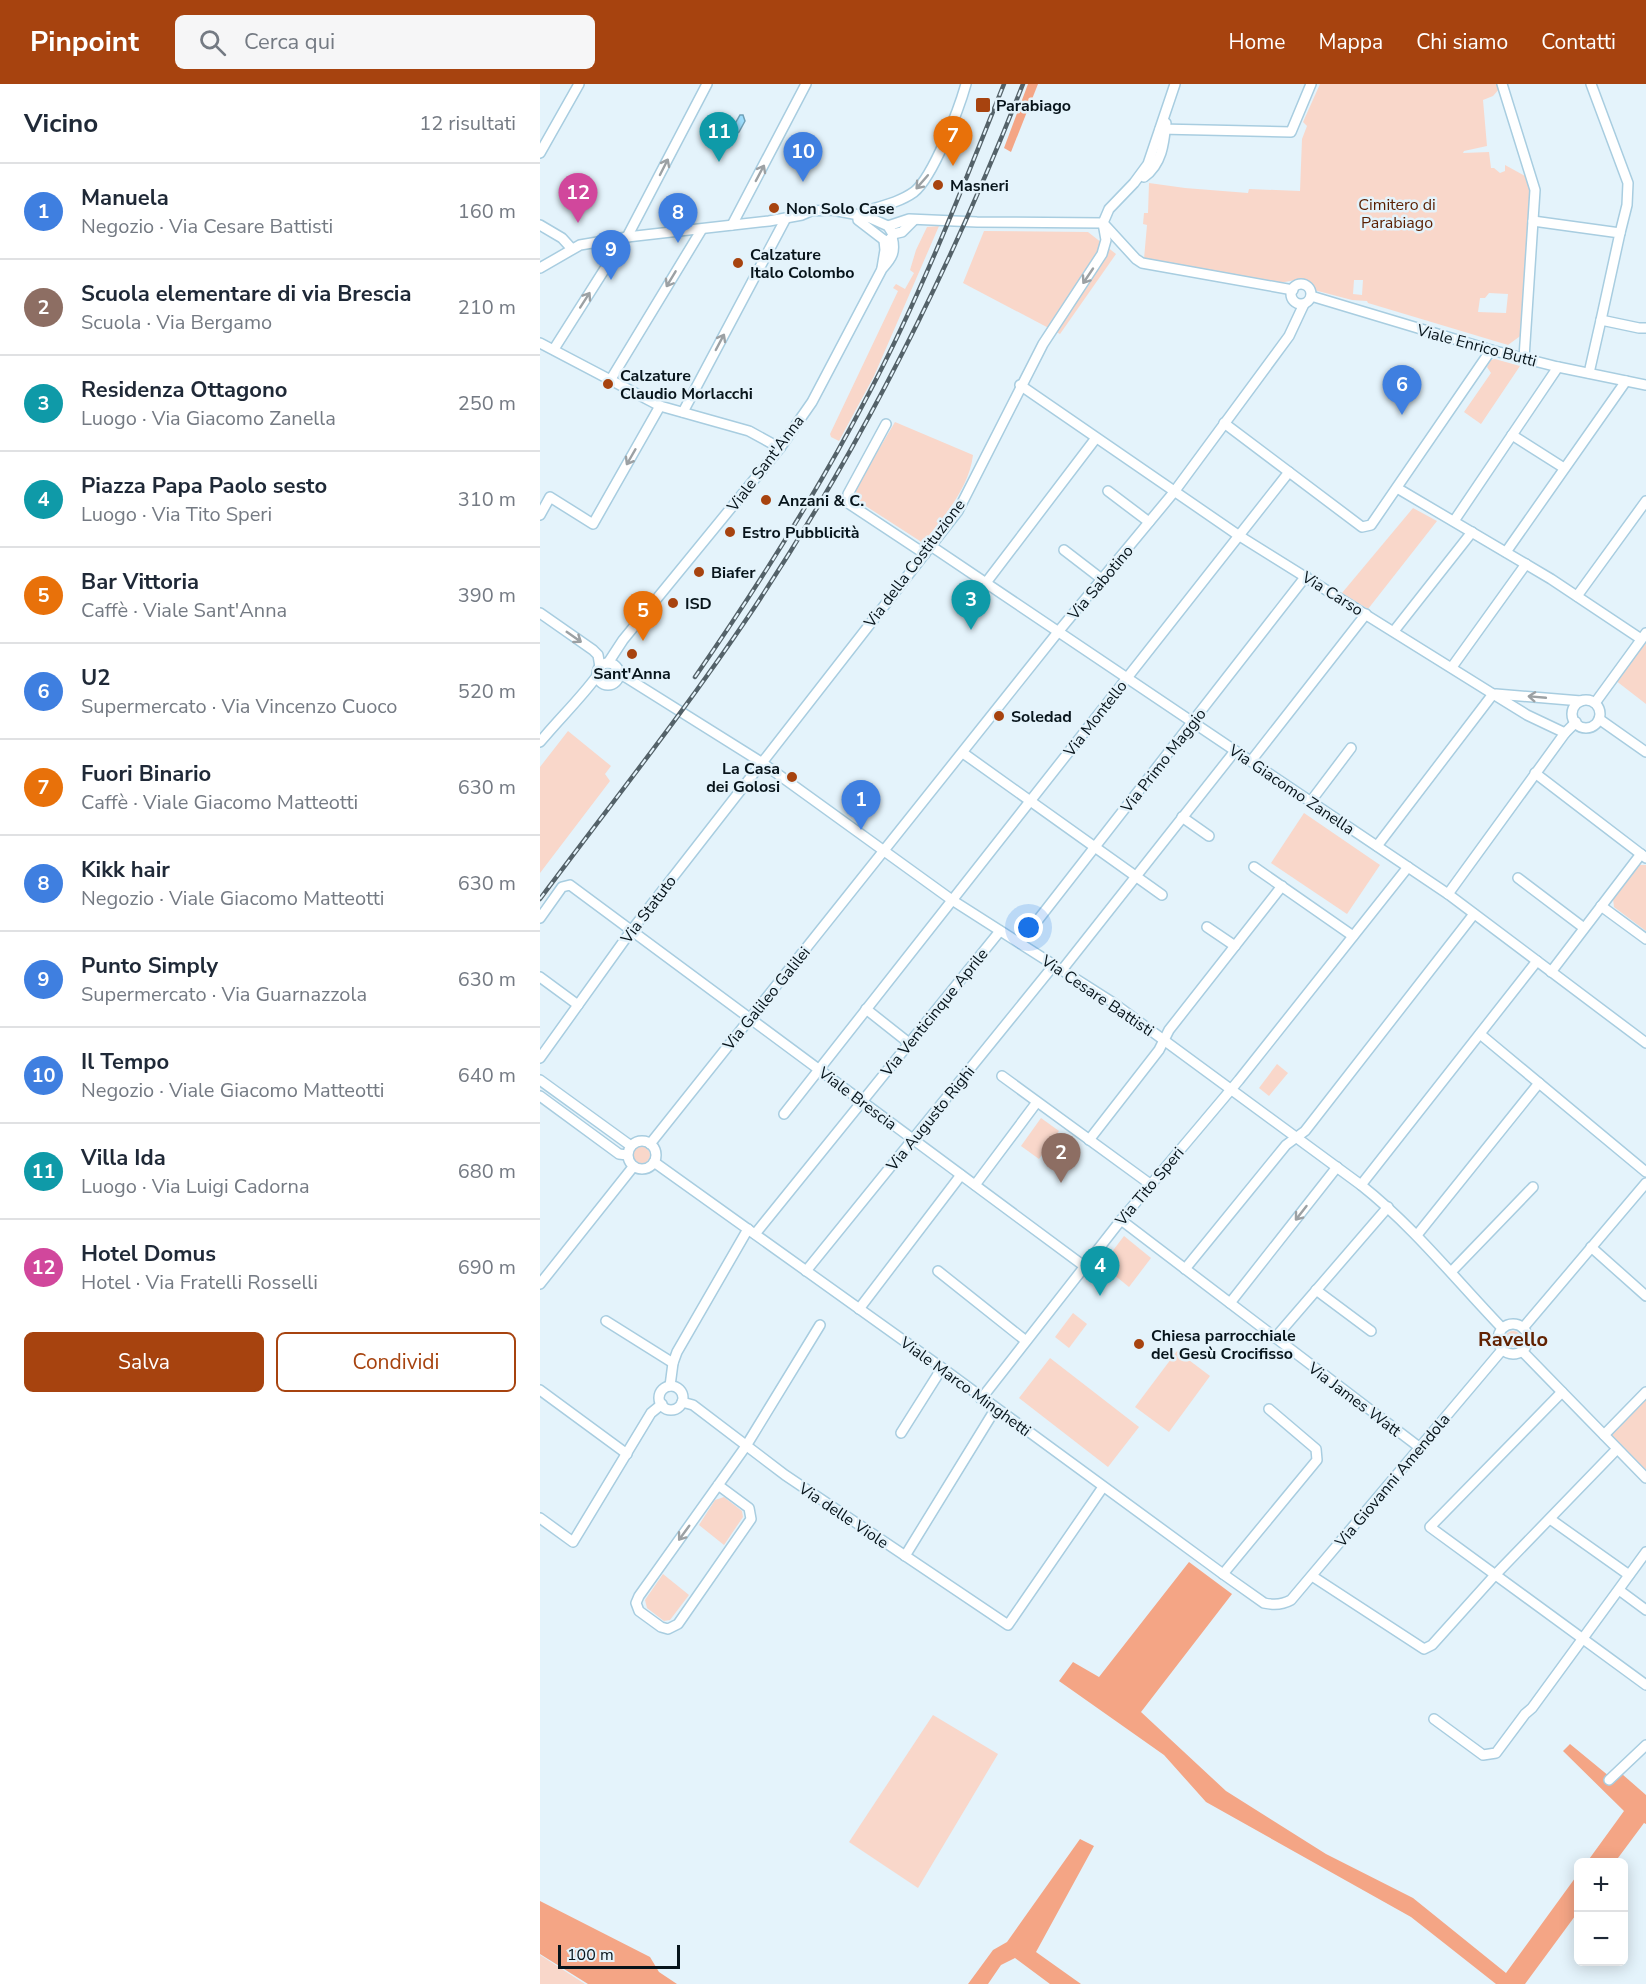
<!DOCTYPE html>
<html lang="it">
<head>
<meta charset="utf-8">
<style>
	:root { --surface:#fff; --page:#f6f6f7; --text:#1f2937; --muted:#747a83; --line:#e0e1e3; --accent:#a7430f }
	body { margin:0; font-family:"Nunito Sans",sans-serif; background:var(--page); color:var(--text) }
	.controls { position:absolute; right:18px; bottom:18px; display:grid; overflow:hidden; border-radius:9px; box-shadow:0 3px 15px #0003 }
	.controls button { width:54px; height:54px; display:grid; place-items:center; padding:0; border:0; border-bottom:2px solid var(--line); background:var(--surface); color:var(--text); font:30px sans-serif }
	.scale { position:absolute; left:18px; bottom:15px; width:122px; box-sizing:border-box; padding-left:6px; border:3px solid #07141b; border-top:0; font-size:16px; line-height:21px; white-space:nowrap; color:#07141b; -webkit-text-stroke:4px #e4f3fb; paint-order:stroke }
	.you { position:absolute; left:489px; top:844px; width:21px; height:21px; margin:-15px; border:4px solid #fff; border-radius:50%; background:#1a73e8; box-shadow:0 0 0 9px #1a73e833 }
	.badge { display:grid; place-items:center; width:39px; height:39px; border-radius:50%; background:var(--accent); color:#fff; font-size:20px; font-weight:700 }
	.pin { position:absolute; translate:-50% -50px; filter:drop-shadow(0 2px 3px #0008) }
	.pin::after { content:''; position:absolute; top:32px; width:21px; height:18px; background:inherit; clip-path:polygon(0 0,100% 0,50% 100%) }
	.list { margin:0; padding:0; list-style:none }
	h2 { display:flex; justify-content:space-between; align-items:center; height:78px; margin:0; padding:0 24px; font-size:26px }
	h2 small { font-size:20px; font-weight:400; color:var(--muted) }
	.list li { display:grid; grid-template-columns:39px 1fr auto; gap:18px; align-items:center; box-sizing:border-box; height:96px; padding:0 24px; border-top:2px solid var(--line) }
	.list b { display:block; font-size:22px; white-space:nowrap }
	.list p { margin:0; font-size:20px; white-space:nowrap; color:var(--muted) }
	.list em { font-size:20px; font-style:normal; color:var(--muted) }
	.actions { display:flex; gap:12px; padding:18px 24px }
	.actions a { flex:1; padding:14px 0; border:2px solid var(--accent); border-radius:9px; text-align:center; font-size:21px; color:var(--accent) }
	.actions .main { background:var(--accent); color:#fff }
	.icon { flex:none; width:33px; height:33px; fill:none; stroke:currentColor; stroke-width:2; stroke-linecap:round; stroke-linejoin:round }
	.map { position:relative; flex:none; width:1106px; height:1900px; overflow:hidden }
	header { display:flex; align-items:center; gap:36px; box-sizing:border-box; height:84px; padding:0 30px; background:var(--accent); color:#fff }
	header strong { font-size:28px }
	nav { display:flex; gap:33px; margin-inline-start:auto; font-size:21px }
	.search { width:420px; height:54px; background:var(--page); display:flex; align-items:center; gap:15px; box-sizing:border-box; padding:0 21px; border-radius:9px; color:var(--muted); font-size:22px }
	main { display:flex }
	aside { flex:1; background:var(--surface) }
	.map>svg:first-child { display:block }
</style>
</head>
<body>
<header>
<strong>Pinpoint</strong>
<div class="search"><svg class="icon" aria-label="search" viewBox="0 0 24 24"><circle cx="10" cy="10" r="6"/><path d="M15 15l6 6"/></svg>Cerca qui</div>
<nav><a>Home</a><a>Mappa</a><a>Chi siamo</a><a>Contatti</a></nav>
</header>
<main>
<aside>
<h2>Vicino<small>12 risultati</small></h2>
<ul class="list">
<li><span class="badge" style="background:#3f7fe0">1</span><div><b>Manuela</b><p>Negozio · Via Cesare Battisti</p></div><em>160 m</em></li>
<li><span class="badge" style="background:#8d6e63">2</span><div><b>Scuola elementare di via Brescia</b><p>Scuola · Via Bergamo</p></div><em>210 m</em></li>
<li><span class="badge" style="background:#0f9aa8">3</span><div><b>Residenza Ottagono</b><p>Luogo · Via Giacomo Zanella</p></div><em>250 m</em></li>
<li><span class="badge" style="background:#0f9aa8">4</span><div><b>Piazza Papa Paolo sesto</b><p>Luogo · Via Tito Speri</p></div><em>310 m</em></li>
<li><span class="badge" style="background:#e8710a">5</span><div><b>Bar Vittoria</b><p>Caffè · Viale Sant'Anna</p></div><em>390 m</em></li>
<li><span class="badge" style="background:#3f7fe0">6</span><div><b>U2</b><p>Supermercato · Via Vincenzo Cuoco</p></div><em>520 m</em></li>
<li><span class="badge" style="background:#e8710a">7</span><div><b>Fuori Binario</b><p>Caffè · Viale Giacomo Matteotti</p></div><em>630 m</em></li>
<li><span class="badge" style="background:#3f7fe0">8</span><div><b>Kikk hair</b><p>Negozio · Viale Giacomo Matteotti</p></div><em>630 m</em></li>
<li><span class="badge" style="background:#3f7fe0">9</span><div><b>Punto Simply</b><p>Supermercato · Via Guarnazzola</p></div><em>630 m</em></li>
<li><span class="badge" style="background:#3f7fe0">10</span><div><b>Il Tempo</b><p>Negozio · Viale Giacomo Matteotti</p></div><em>640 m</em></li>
<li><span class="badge" style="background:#0f9aa8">11</span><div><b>Villa Ida</b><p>Luogo · Via Luigi Cadorna</p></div><em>680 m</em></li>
<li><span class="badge" style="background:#d1479c">12</span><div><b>Hotel Domus</b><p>Hotel · Via Fratelli Rosselli</p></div><em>690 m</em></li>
</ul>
<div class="actions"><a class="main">Salva</a><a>Condividi</a></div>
</aside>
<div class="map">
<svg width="1106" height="1900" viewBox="0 0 1106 1900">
	<rect width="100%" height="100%" fill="#e4f3fb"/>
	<g fill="#f9d7ca" fill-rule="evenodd">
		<path d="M 780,0 L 959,0 L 960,4 L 953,12 L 943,16 L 947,62 L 924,67 L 923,69 L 949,68 L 951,84 L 954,84 L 960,89 L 965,87 L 965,81 L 989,94 L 992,106 L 983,250 L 968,261 L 828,219 L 827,217 L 812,216 L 774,206 L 764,198 L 756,196 L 739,199 L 604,175 L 607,141 L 603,140 L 604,129 L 608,129 L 609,99 L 645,104 L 708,109 L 709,105 L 760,107 L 762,55 L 767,42 L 763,38 ZM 814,196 L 823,196 L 822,211 L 813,210 ZM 949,209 L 968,210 L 966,229 L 938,228 L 940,214 L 945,214 Z"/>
		<polygon points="399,142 334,292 299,357 291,353 290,350 358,207 353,204 356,200 365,205 374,189 370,186 376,166 387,143"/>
		<polygon points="444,147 548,148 576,170 520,250 423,199"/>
		<polygon points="955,275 980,282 941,340 924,328 951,289 947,283 951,276"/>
		<path d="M 355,338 L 433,371 C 429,405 403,433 383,459 L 318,417 L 313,409 Z"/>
		<polygon points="873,424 897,437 828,525 802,509"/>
		<polygon points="1106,554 1106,620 1075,596"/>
		<polygon points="28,647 71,682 65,690 70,697 0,789 0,683"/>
		<polygon points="764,729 840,781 807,830 731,779"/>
		<polygon points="1099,781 1106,781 1106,847 1074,823 1073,814"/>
		<polygon points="737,980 748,989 729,1012 719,1004"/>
		<polygon points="501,1034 519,1047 499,1075 481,1062"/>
		<circle cx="101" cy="1071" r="9"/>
		<polygon points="584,1152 611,1174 589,1203 562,1181"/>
		<polygon points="533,1229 547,1240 529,1264 515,1253"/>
		<circle cx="973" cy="1255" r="8"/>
		<polygon points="637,1267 670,1292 629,1348 595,1323"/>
		<polygon points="510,1274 599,1343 568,1383 479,1314"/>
		<polygon points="1106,1313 1106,1386 1071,1350"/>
		<polygon points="184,1413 202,1427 203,1433 184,1461 159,1441 175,1416"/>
		<polygon points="123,1490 149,1511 130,1536 124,1537 107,1524 105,1516"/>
		<polygon points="393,1631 458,1670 378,1804 309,1758"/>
		<polygon points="0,1871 45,1900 0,1900"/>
	</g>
	<g fill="#f4a585">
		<polygon points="488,0 498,0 471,68 464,64"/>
		<polygon points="649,1478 692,1510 601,1628 686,1707 786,1770 873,1814 966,1889 1038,1790 1038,1828 985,1900 956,1900 871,1833 666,1718 624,1671 519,1597 533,1578 559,1593"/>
		<polygon points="1030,1660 1075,1697 1082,1690 1106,1711 1106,1740 1104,1739 1075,1778 1047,1778 1084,1727 1023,1667"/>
		<polygon points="540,1755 554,1762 496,1868 541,1900 510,1900 475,1874 461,1881 448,1900 428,1900 453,1866 467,1858"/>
		<polygon points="0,1817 110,1873 119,1888 137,1900 48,1900 0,1870"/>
	</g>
	<polygon fill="#9dddfc" stroke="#70a1b8" stroke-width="1.5" points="200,31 203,31 205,37 199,48 196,50 192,45"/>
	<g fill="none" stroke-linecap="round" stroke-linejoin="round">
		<g stroke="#a8cde0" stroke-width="12">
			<g id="minor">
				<polyline points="962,0 995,106 984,274"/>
				<polyline points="1051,0 1088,99 1087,121 1080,149"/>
				<polyline points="620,45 751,48 771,0"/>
				<polyline points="0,69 39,0"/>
				<path d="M 604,93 C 622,80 624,59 626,39"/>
				<polygon points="321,130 348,142 353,150 352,153 348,157 344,156 318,136 318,132"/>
				<path d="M 323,130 L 326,127 C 342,122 360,118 374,108 C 393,93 419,25 426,0"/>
				<polyline points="993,137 1080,149 1061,236"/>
				<polyline points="563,139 596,175 602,179 753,206"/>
				<polyline points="0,141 22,154 32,165"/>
				<polyline points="192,141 266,0"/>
				<polyline points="348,142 369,135 437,138 563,139"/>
				<polyline points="353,150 362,148 374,136"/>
				<polyline points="0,184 40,161 87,153 229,137 262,131 271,127 292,126 319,131"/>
				<polyline points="342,184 345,166 344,156"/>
				<circle cx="761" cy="210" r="10"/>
				<polyline points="771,212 951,266 1018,283 1106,301"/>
				<polyline points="0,259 120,322 209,347 240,364"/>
				<polyline points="14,265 78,164 87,153 167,0"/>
				<polyline points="1049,289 1061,236 1099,244 1106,244"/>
				<polyline points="71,295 162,145"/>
				<polyline points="480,301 698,451 953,610 987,631 1025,649"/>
				<polyline points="143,328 246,134"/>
				<polyline points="684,339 822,443 831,441 951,266"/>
				<polyline points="346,340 308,410 308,419 385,470"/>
				<polyline points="972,351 1024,384"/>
				<polyline points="857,404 1011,495 1101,555"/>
				<polyline points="568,407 609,438"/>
				<polyline points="0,431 10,413 53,440 120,322"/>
				<polyline points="914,437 1018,283"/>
				<polyline points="391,462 908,810 1106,959"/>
				<polyline points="524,466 563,496"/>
				<polyline points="966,468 1086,297"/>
				<polyline points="445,500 556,354"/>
				<polyline points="1037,512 1106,417"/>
				<polyline points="0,529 53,566 58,571 60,583"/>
				<polyline points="854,547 932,448"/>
				<path d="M 68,579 L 83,556 L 240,364 L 272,318 L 342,185 C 352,174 356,168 352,153"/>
				<circle cx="68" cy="590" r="11"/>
				<polyline points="912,583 986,480"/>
				<path d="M 79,589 L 221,678 L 412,816 L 572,918 L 821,1101 C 874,1143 915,1195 962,1244"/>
				<polyline points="956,610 1041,617"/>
				<circle cx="1046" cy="630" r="14"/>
				<polyline points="1055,619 1106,549"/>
				<polyline points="1059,635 1106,668"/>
				<path d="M 0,658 C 19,635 40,615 57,592"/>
				<polyline points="423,669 622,811"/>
				<polyline points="711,677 826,530"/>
				<polyline points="995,689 1106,774"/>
				<polyline points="771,717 811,664"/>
				<polyline points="642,733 669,752"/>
				<polyline points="837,762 953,610"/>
				<polyline points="714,783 813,852"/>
				<polyline points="978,794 1044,844"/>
				<polyline points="908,810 1025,649 1036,638"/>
				<polyline points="1061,822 1106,855"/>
				<polyline points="0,834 22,803 30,801 544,1182"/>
				<polyline points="667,843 695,862"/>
				<polyline points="480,859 766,492"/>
				<polyline points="522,886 695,667"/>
				<polyline points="1011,888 1101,770"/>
				<polyline points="0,893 38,921"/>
				<polyline points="326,925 369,959"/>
				<polyline points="940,950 1106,1088"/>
				<polyline points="0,974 91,847 418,427 503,260 562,170 566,156 563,139 569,125 594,99 608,80 635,0"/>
				<polyline points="462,992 610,1100"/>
				<polyline points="0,996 91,1062"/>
				<polyline points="0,1012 79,1070 87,1071"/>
				<polyline points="244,1030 749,388"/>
				<polyline points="549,1056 619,966 629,946 742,802"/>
				<circle cx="102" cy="1071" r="14"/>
				<polyline points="110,1060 518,548 634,408 749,252 764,220"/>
				<path d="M 114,1078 L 402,1284 L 683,1490 L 724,1519 C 733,1521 742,1521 751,1516 L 962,1266"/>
				<polyline points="435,1101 497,1018"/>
				<polyline points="821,1101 997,877"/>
				<polyline points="581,1136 879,1363"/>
				<polyline points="215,1150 460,847"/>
				<polyline points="877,1151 999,999"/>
				<polyline points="1051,1163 1106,1212"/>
				<polyline points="645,1185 746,1061 765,1047 934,830"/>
				<polyline points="266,1187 514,881"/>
				<polyline points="398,1187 486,1257"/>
				<polyline points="911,1188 993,1103"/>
				<polyline points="0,1200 93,1083"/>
				<polyline points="776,1206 831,1247"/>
				<polyline points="690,1219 797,1083"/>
				<polyline points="319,1225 421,1091"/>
				<polyline points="66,1237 133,1279"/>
				<circle cx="973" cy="1255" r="15"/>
				<polyline points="983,1244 1106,1099"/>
				<polyline points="735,1254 848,1123"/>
				<polyline points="982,1267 1106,1394"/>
				<polyline points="130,1302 133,1279 137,1268 208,1145"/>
				<circle cx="131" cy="1314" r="12"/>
				<polyline points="0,1306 87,1370"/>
				<polyline points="1022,1308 890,1443 1106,1601"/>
				<polyline points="441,1315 581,1136 699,996 868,783"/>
				<polyline points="142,1318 153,1321 245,1391 468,1541 563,1403"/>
				<polyline points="361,1349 402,1284"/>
				<polyline points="1064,1351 1106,1308"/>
				<polyline points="178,1401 209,1424 211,1435 138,1540 128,1545 121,1543 99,1527 96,1519 99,1512 206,1362 280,1241"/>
				<polyline points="0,1434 33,1458 111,1329 122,1320"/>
				<polyline points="1010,1435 1089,1491"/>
				<polyline points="365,1472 456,1324"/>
				<polyline points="683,1490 777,1376 776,1365 729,1325"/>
				<polyline points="772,1492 884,1565 892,1561 955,1491 1077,1365"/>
				<polyline points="1079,1506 1106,1526"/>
				<polyline points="894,1635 943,1671 956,1669 985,1630 992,1624 1106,1468"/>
				<polyline points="1069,1696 1106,1661"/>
			</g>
		</g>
		<use href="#minor" stroke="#fff" stroke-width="9"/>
		<g stroke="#546269" stroke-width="4.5">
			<g id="rail">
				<path d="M 155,593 C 218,502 277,409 328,311 C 381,211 422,105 464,0"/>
				<path d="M 0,815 C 71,720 144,628 210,530 C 321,364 410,186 483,0"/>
			</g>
		</g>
		<use href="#rail" stroke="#e4f3fb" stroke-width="2" stroke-dasharray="7" stroke-linecap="butt"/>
	</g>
	<defs><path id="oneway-shaft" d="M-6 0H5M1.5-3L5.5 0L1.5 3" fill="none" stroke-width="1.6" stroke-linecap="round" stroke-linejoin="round" transform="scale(1.5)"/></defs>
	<g stroke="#9ca1a4">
		<use href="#oneway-shaft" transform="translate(124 83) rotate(-63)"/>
		<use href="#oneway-shaft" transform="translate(220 89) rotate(-62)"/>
		<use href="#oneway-shaft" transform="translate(382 98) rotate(131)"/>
		<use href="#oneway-shaft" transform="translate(548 192) rotate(124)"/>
		<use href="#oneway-shaft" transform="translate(131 195) rotate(121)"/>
		<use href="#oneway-shaft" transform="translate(45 216) rotate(-57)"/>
		<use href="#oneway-shaft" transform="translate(180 258) rotate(-62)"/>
		<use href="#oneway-shaft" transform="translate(91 373) rotate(120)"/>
		<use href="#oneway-shaft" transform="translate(34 553) rotate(35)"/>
		<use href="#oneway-shaft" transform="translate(997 613) rotate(-175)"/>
		<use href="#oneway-shaft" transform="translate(761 1129) rotate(128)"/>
		<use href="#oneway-shaft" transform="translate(144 1449) rotate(126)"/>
	</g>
	<g fill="#a7430f" stroke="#e4f3fb" stroke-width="2">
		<rect x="435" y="13" width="16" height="16" rx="3"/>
		<circle cx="398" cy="101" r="6"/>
		<circle cx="234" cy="124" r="6"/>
		<circle cx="198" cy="179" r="6"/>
		<circle cx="68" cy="300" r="6"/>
		<circle cx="226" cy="416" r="6"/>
		<circle cx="190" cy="448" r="6"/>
		<circle cx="159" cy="488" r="6"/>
		<circle cx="133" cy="519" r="6"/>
		<circle cx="92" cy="570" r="6"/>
		<circle cx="459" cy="632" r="6"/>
		<circle cx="252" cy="693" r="6"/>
		<circle cx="599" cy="1260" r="6"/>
	</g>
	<g text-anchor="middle" stroke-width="5" stroke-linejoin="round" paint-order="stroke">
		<g font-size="16" font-weight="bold" fill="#07141b" stroke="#e4f3fb" text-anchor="start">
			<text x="456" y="27">Parabiago</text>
			<text x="410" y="107">Masneri</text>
			<text x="246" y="130">Non Solo Case</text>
			<text x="210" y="176">Calzature<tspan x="210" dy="18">Italo Colombo</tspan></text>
			<text x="80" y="297">Calzature<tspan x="80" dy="18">Claudio Morlacchi</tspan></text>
			<text x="238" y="422">Anzani &amp; C.</text>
			<text x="202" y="454">Estro Pubblicità</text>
			<text x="171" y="494">Biafer</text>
			<text x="145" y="525">ISD</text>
			<text x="92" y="595" text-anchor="middle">Sant'Anna</text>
			<text x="471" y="638">Soledad</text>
			<text x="240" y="690" text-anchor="end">La Casa<tspan x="240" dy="18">dei Golosi</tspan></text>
			<text x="611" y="1257">Chiesa parrocchiale<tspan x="611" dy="18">del Gesù Crocifisso</tspan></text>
		</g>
		<g font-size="16" fill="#5a1f01" stroke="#e4f3fb">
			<text x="857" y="126">Cimitero di<tspan x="857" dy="18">Parabiago</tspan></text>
		</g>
		<g font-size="16" fill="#07141b" stroke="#e4f3fb">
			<text transform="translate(937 261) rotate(15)" y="6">Viale Enrico Butti</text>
			<text transform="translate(225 379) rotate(-53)" y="6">Viale Sant'Anna</text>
			<text transform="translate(374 479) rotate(-53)" y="6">Via della Costituzione</text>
			<text transform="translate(560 498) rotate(-50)" y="6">Via Sabotino</text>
			<text transform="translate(793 509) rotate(32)" y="6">Via Carso</text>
			<text transform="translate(555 634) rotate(-52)" y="6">Via Montello</text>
			<text transform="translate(623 676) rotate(-52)" y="6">Via Primo Maggio</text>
			<text transform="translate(752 705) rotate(34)" y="6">Via Giacomo Zanella</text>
			<text transform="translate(108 825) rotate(-53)" y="6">Via Statuto</text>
			<text transform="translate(558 911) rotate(34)" y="6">Via Cesare Battisti</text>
			<text transform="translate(226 914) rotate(-51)" y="6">Via Galileo Galilei</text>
			<text transform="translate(394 928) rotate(-51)" y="6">Via Venticinque Aprile</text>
			<text transform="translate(318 1014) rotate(37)" y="6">Viale Brescia</text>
			<text transform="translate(390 1034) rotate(-51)" y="6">Via Augusto Righi</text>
			<text transform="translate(609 1102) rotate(-50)" y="6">Via Tito Speri</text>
			<text transform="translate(426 1302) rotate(36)" y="6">Viale Marco Minghetti</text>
			<text transform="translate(815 1315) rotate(37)" y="6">Via James Watt</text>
			<text transform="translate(852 1396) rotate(-50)" y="6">Via Giovanni Amendola</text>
			<text transform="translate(304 1431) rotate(34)" y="6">Via delle Viole</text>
		</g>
		<g font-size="20" font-weight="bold" fill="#612101" stroke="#e4f3fb">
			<text x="973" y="1262">Ravello</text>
		</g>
	</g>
</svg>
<div class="controls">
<button>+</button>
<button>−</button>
</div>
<div class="scale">100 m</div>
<div class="you"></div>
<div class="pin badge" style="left:321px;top:746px;background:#3f7fe0">1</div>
<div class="pin badge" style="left:521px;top:1099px;background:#8d6e63">2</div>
<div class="pin badge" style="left:431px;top:546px;background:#0f9aa8">3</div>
<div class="pin badge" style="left:560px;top:1212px;background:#0f9aa8">4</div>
<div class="pin badge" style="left:103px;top:557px;background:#e8710a">5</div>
<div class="pin badge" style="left:862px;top:331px;background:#3f7fe0">6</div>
<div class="pin badge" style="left:413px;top:82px;background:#e8710a">7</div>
<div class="pin badge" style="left:138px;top:159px;background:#3f7fe0">8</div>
<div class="pin badge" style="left:71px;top:196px;background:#3f7fe0">9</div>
<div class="pin badge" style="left:263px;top:98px;background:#3f7fe0">10</div>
<div class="pin badge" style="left:179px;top:78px;background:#0f9aa8">11</div>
<div class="pin badge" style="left:38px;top:139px;background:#d1479c">12</div>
</div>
</main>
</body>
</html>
